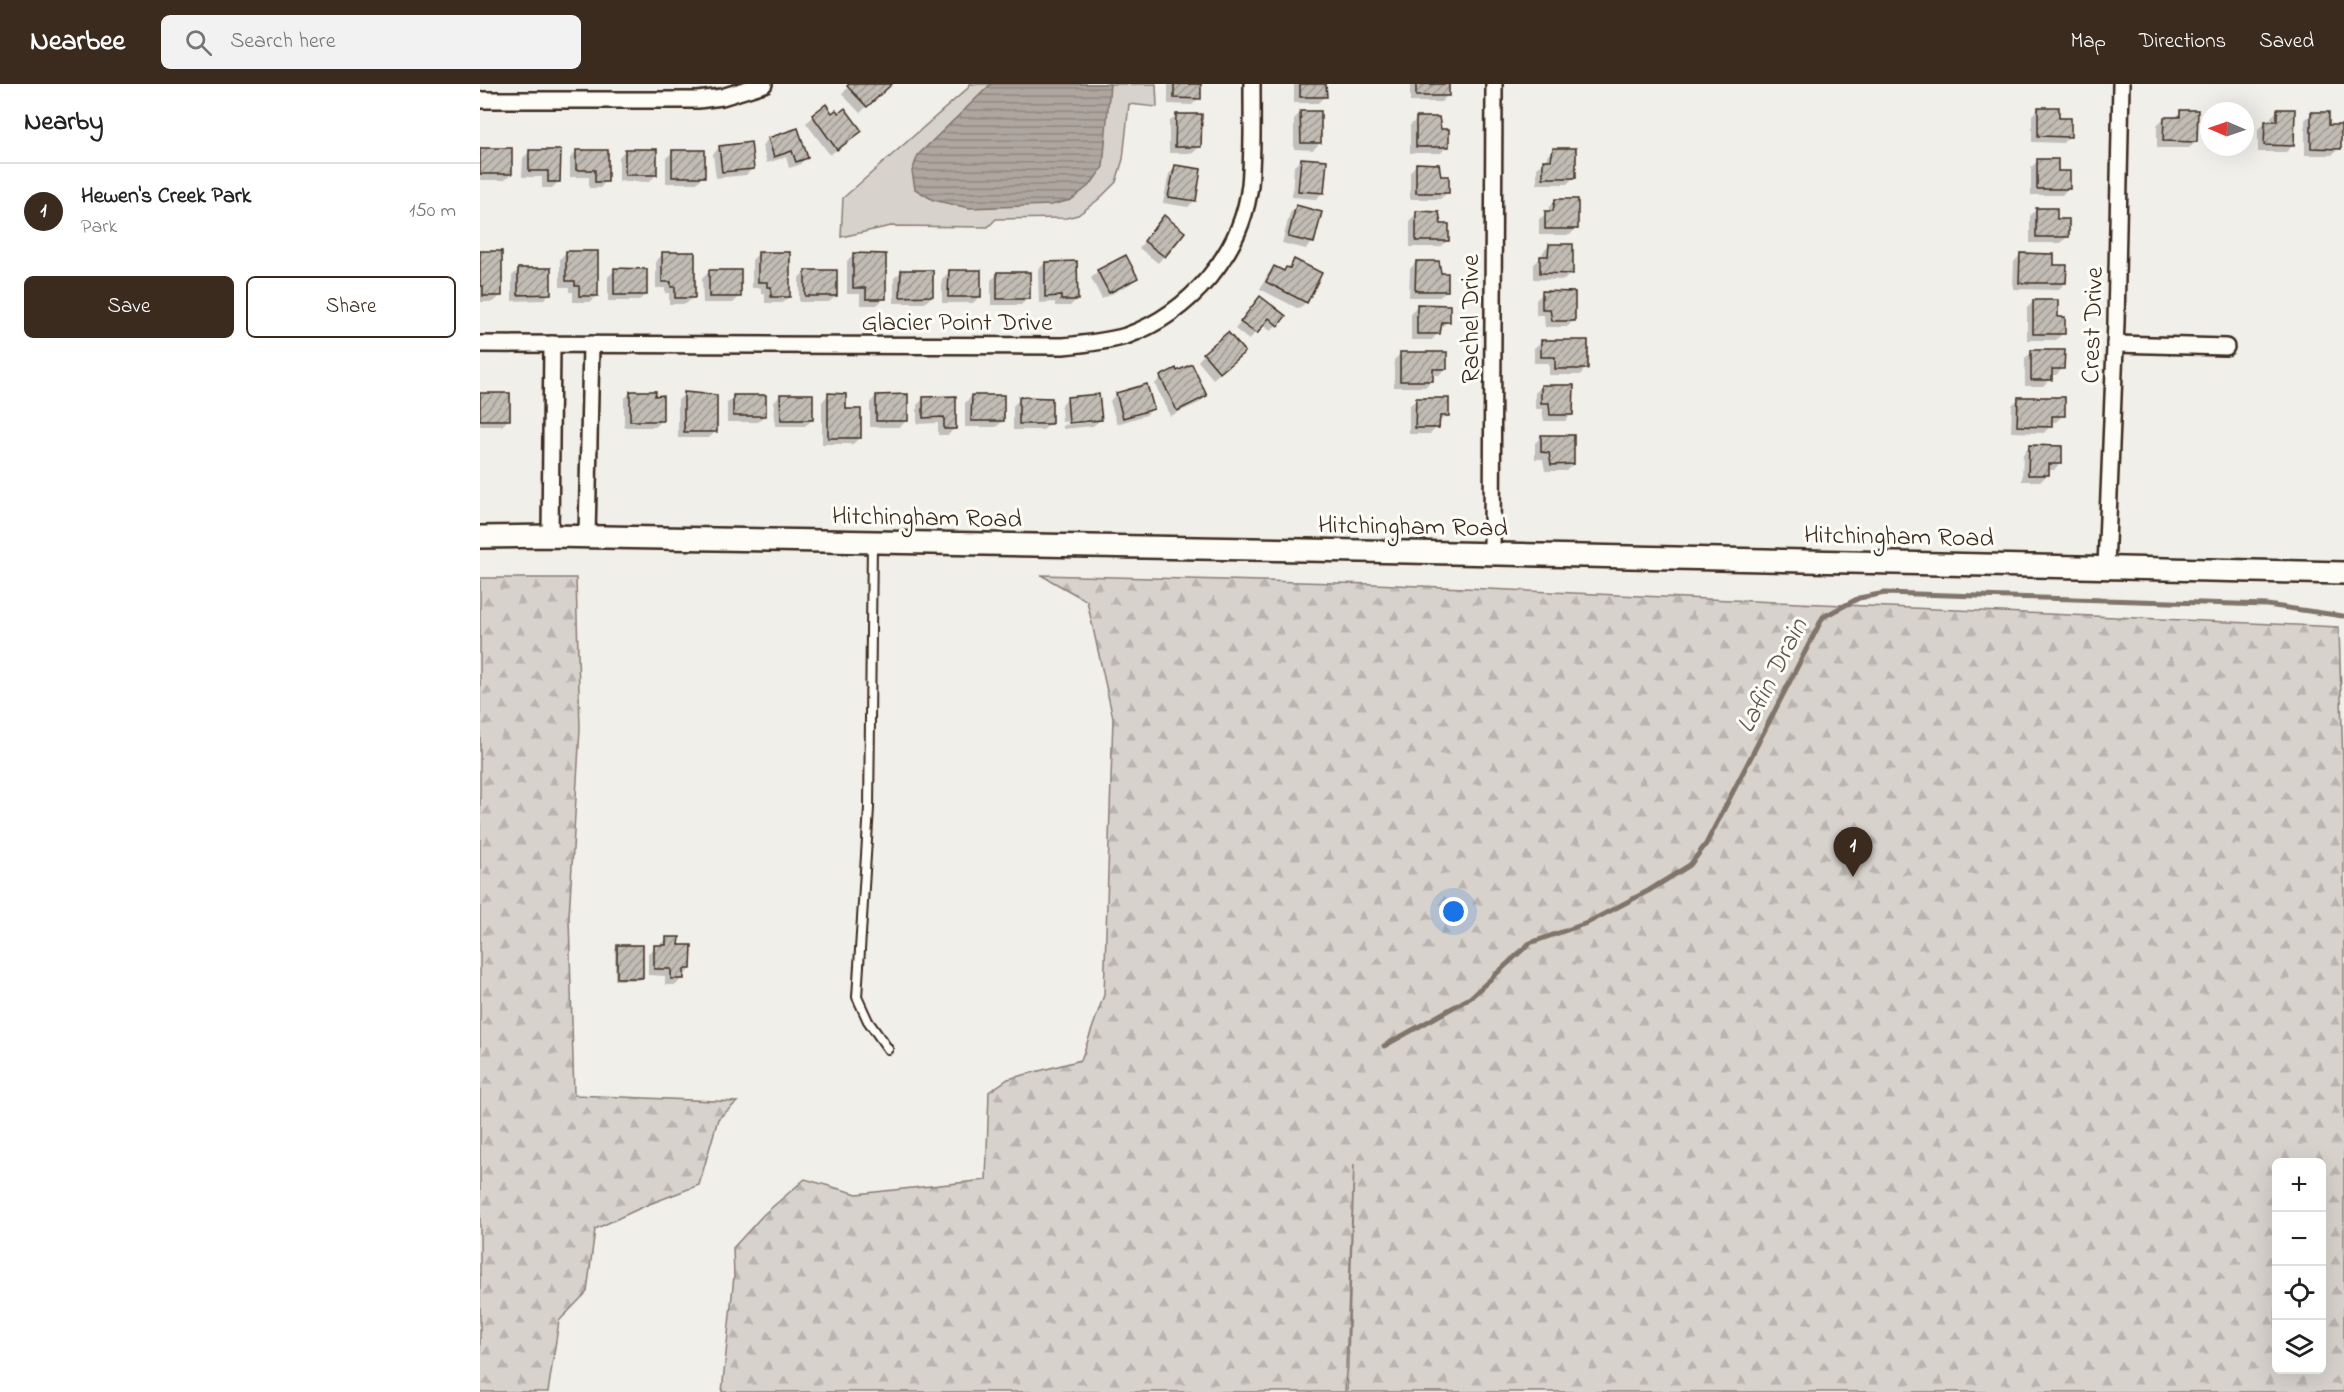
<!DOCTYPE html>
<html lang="en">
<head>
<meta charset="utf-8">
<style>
	:root { --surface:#fff; --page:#f2f2f2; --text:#222; --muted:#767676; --line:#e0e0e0; --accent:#3b2a1e }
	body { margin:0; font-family:"Indie Flower",sans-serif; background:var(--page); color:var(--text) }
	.controls { position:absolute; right:18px; bottom:18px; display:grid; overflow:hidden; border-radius:9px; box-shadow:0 6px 24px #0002 }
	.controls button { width:54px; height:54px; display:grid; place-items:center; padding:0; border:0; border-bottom:2px solid var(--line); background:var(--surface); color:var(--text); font:30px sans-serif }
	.compass { position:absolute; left:1720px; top:18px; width:54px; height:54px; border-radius:50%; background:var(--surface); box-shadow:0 6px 24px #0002; rotate:272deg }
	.you { position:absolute; left:974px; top:828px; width:21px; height:21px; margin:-15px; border:4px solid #fff; border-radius:50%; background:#1a73e8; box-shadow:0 0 0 9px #1a73e833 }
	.badge { display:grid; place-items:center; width:39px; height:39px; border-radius:50%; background:var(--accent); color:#fff; font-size:20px; font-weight:700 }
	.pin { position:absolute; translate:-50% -50px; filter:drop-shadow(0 2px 3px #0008) }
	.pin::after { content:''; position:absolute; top:32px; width:21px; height:18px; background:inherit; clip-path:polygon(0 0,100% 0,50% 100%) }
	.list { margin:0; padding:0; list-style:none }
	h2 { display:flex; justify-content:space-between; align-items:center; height:78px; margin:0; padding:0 24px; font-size:26px }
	h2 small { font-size:20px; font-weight:400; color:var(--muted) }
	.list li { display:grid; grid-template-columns:39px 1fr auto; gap:18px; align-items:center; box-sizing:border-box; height:96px; padding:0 24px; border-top:2px solid var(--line) }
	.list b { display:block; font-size:22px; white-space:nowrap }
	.list p { margin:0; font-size:20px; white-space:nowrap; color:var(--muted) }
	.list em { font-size:20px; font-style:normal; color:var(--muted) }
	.actions { display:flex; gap:12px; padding:18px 24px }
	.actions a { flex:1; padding:14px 0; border:2px solid var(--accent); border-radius:9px; text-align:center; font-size:21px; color:var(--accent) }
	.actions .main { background:var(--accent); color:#fff }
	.icon { flex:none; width:33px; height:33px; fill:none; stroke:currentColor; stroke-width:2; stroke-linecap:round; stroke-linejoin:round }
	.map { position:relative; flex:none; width:1864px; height:1308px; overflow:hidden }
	header { display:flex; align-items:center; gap:36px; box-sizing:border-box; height:84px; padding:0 30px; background:var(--accent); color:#fff }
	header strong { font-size:28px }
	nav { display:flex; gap:33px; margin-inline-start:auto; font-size:21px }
	.search { width:420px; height:54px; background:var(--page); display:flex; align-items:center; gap:15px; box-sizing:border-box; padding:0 21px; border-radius:9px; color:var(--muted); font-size:22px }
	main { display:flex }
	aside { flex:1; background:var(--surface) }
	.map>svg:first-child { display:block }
</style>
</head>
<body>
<header>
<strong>Nearbee</strong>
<div class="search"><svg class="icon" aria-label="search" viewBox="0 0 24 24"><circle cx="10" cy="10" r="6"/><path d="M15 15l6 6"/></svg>Search here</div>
<nav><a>Map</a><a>Directions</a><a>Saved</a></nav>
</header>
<main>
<aside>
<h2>Nearby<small></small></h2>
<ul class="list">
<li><span class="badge">1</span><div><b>Hewen's Creek Park</b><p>Park</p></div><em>150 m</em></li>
</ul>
<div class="actions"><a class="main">Save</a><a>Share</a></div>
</aside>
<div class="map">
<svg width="1864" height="1308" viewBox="0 0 1864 1308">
	<defs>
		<pattern id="forest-firs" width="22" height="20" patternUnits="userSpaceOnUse" patternTransform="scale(1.5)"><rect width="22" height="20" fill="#d7d2cc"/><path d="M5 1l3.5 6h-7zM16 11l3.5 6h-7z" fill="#b9b4af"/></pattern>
		<pattern id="water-rules" width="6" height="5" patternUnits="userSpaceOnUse" patternTransform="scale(1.5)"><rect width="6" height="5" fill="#aea69f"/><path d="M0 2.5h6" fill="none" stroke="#8f8781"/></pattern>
		<pattern id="building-hatch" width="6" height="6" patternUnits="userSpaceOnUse" patternTransform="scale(1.5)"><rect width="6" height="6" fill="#c1bcb4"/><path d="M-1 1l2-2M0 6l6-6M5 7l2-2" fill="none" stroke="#9e9992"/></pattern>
	</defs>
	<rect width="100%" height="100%" fill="#f1efea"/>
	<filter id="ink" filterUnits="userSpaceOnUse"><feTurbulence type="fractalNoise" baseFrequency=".0167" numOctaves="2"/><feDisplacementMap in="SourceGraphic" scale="12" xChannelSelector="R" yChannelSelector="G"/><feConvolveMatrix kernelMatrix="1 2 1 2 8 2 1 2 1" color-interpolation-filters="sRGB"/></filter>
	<g filter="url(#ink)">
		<polygon fill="#d7d2cc" stroke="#897e75" stroke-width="1.5" points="489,0 676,0 677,23 649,20 643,75 636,98 619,115 598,131 586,134 516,135 508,143 411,142 361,153 363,114 488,4"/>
		<g fill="url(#forest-firs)" stroke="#897e75" stroke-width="1.5" fill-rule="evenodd">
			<path d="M 561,491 L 893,500 L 1859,543 L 1864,714 L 1864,1308 L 867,1308 L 874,1080 L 865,1308 L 242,1308 L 254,1192 L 253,1164 L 283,1131 L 325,1095 L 377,1110 L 506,1096 L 509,1008 L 528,995 L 601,976 L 624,911 L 633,634 L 607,517 ZM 1842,1078 L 1842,1286 L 1796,1286 L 1796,1078 Z"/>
			<polygon points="0,494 96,494 100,645 89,833 94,1011 257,1018 238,1035 219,1101 167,1121 115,1145 107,1208 79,1237 68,1308 0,1308"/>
		</g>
		<polygon fill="url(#water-rules)" stroke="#80746b" stroke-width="1.5" points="511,0 630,0 623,83 611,100 591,116 571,121 489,124 453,116 435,105 432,87 438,71"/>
		<g fill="#0003">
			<polygon points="371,0 410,0 380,29 362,10"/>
			<polygon points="688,0 719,0 719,14 712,21 688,20"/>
			<polygon points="814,0 845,0 845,12 838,19 814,19"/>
			<polygon points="930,0 967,0 967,12 961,18 930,18"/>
			<polygon points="346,22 352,31 380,47 350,71 326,39"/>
			<polygon points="1559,24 1577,36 1589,52 1583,59 1552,58 1552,31"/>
			<polygon points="1798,26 1813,61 1806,68 1778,68 1778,45 1785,39 1791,39 1791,33"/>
			<polygon points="821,28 840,59 833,66 814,65 814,35"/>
			<polygon points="1701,28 1716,58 1709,64 1677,64 1677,41 1684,34 1694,34"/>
			<polygon points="1832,29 1847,42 1859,64 1852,71 1825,71 1825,36"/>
			<polygon points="696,32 720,62 713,69 689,69 689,38"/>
			<polygon points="937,35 960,47 967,62 961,69 930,69 930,41"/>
			<polygon points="317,46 326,74 319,81 309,84 306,73 287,79 282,62 288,55"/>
			<polygon points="240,63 273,84 266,91 236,94 233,70"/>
			<polygon points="1730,63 1761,63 1758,66 1730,66"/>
			<polygon points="0,66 31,90 24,96 0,96"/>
			<polygon points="145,66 176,91 169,98 139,97 139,73"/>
			<polygon points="1073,66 1094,93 1087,100 1057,100 1057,84 1066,78 1067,72"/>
			<polygon points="49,68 79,97 72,104 62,104 62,93 42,93 43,74"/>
			<polygon points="96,68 127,68 126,97 120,104 109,104 109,93 90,93 90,74"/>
			<polygon points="193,68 223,92 217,99 186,99 186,74"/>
			<polygon points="821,76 843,108 836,115 812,113 814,82"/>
			<polygon points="1558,77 1576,88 1588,104 1582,111 1551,111 1551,83"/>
			<polygon points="936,81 959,93 967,109 960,115 930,115 930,88"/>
			<polygon points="696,83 715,116 708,123 683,119 689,90"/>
			<polygon points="1075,117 1096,144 1090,151 1059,151 1059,135 1068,129 1069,124"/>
			<polygon points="817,123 832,159 826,165 802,159 810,129"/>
			<polygon points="1557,125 1575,136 1587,153 1581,159 1550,159 1550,132"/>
			<polygon points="937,129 960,141 967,157 960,163 930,163 930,136"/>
			<polygon points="678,140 684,172 678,179 659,164"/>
			<polygon points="1070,161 1091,189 1084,196 1054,195 1054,180 1062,173 1063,168"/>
			<polygon points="0,168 21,211 14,218 0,218"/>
			<polygon points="86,168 117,212 110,218 93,218 93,208 89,208 89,203 80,203 80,175"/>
			<polygon points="183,170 213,213 206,220 189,220 189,209 185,209 185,204 176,204 176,177"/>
			<polygon points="278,170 309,213 302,219 285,219 285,209 281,209 281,204 272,204 272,176"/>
			<polygon points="373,171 404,214 397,221 380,221 380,210 367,210 367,177"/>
			<polygon points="1540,171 1573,182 1585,199 1578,206 1533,205 1534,178"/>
			<polygon points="815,177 826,218 819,225 780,205 788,190 794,184 803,188"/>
			<polygon points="936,178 959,190 967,206 960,213 929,213 930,185"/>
			<polygon points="565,179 597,215 590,222 575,222 575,218 559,219 558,186"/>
			<polygon points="39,185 69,210 63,216 32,217 32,192"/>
			<polygon points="135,186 165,211 158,217 128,217 128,193"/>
			<polygon points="325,187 356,212 349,218 319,218 319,194"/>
			<polygon points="618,187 656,194 650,200 622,215 611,194"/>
			<polygon points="229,188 260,212 253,219 223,219 222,195"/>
			<polygon points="421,188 452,212 445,219 414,219 414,194"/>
			<polygon points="469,188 500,212 493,219 462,219 462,195"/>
			<polygon points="518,190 548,214 541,221 511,221 511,196"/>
			<polygon points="1063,209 1093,237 1087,243 1065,243 1064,231 1056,231 1056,216"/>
			<polygon points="780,214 797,241 791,247 782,241 769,256 755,245"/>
			<polygon points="1554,217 1576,235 1583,249 1576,256 1547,256 1547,224"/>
			<polygon points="937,222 968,238 959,244 958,249 952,256 931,256 931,229"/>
			<polygon points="1061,258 1106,284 1100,291 1069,291 1069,279 1054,279 1054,264"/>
			<polygon points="1552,268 1583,284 1576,291 1570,291 1570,295 1563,302 1545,302 1545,274"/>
			<polygon points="921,269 966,284 959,291 952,291 952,296 945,303 914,303 914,276"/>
			<polygon points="724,270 757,275 733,295 718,277"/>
			<polygon points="681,293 726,312 719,319 690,332 675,300"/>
			<polygon points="666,302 673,325 666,331 637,340 630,317 636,310"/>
			<polygon points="1061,303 1092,330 1085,337 1064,337 1062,325 1055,325 1055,309"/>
			<polygon points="151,308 181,336 175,343 144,343 144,315"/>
			<polygon points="205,310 236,347 229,354 198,354 198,316"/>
			<polygon points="0,311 29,335 22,342 0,342"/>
			<polygon points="301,311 332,336 325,342 295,342 294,318"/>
			<polygon points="348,311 364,326 379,354 373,360 342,360 342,318"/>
			<polygon points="396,312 427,336 420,343 390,343 390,319"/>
			<polygon points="492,312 523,337 516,343 485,343 485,319"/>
			<polygon points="254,313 284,332 278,338 247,338 247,319"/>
			<polygon points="444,314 475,314 475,344 468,351 458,351 458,339 437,340 437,321"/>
			<polygon points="588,314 620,336 613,342 583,345 583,341 615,338 615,335 582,338 581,321"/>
			<polygon points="1539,314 1583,331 1576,338 1570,338 1570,342 1564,349 1531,348 1532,321"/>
			<polygon points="540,315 570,340 563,346 533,346 533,322"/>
			<polygon points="936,316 967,332 958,338 957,343 950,350 929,350 929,322"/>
			<polygon points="1062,352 1093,380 1086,387 1065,387 1063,375 1055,375 1055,359"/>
			<polygon points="1549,363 1580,379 1574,386 1568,386 1568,390 1561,397 1542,397 1543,370"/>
			<polygon points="187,855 198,862 210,885 196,901 185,901 185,892 168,891 168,869"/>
			<polygon points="138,862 162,894 159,896 135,896 135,865"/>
		</g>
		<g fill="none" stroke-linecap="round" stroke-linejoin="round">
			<polyline stroke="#80746b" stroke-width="5" points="904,962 990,914 1050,859 1107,839 1168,807 1210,781 1226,760 1343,533 1379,514 1405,509 1787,521 1863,532"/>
		</g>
		<g fill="url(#building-hatch)" stroke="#3b2a1e" stroke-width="1.5">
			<polygon points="369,0 412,0 387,23 367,2"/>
			<polygon points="694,0 721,0 721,15 694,14"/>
			<polygon points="820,0 846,0 847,13 820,13"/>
			<rect x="936" y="0" width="33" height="12"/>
			<polygon points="346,20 352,29 356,26 359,29 365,24 382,47 357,66 332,31"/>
			<polygon points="1558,23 1579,23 1579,34 1591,34 1591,53 1558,52"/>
			<polygon points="1737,23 1754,23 1754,27 1736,27"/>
			<polygon points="1797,25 1815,25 1814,62 1784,61 1785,37 1797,37"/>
			<polygon points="1700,26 1718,26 1717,58 1683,57 1684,33 1700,33"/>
			<polygon points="820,27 841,27 841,59 821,59"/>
			<polygon points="1831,28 1849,28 1849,41 1861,41 1861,65 1831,64"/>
			<polygon points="696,30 722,30 721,63 695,63"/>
			<polygon points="936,33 959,33 961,45 969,45 969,63 936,63"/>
			<polygon points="318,44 328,74 316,78 312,67 294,73 288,54"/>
			<polygon points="271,58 274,85 242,88 239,62"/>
			<rect x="0" y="64" width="32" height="26"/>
			<polygon points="1073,64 1096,64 1096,94 1063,94 1063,76 1071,76"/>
			<rect x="145" y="65" width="32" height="26"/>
			<polygon points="49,66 81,66 80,98 68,98 68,87 49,87"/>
			<polygon points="96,66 128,66 128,98 115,98 115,86 96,86"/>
			<rect x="192" y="66" width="33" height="27"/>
			<polygon points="821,74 847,76 844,109 818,107"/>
			<polygon points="1557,75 1578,75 1578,87 1590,87 1590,105 1557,105"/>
			<polygon points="936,79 959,80 961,92 969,92 969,109 936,109"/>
			<polygon points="695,81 721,85 716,117 688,113"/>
			<polygon points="1075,115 1098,115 1098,145 1065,145 1065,127 1073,127"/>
			<polygon points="816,121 842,128 834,159 808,153"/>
			<polygon points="1556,124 1577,124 1577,135 1589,135 1589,153 1556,153"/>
			<polygon points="936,127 959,128 961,140 969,140 969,157 936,157"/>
			<polygon points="684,131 705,148 685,173 664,157"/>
			<polygon points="1069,160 1093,160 1093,190 1060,189 1060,172 1068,172"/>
			<polygon points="0,167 22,167 22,212 3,212 3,202 0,202"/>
			<polygon points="86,167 118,167 118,212 99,212 99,202 95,202 95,197 86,197"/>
			<polygon points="182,168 215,168 215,214 195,214 195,203 191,203 191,198 182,198"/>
			<polygon points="278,168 310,168 310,213 291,213 291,203 287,203 287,198 278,198"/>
			<polygon points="373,169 406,170 406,215 386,215 386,204 373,204"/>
			<polygon points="1540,169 1574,170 1574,181 1587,181 1586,199 1539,199"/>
			<polygon points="646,171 658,194 629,209 617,186"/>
			<polygon points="814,175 842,189 827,219 786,198 794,182 804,187 806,183 810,184"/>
			<polygon points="597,177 598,216 581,216 581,212 565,213 565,178"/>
			<polygon points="936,177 959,177 961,189 968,189 968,207 935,207"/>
			<polygon points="38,184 71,184 71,210 38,211"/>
			<polygon points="134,184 167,185 167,211 134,211"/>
			<rect x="229" y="186" width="32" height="27"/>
			<rect x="325" y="186" width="32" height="26"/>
			<polygon points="421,186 453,186 453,212 420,213"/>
			<polygon points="469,186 501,186 501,213 468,213"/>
			<rect x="517" y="188" width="33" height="27"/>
			<polygon points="1062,207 1095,208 1095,237 1072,237 1070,225 1062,225"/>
			<polygon points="780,212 806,232 798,242 789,234 777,250 760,238"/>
			<polygon points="1553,216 1578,216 1578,233 1585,233 1585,250 1553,250"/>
			<polygon points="937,220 970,221 970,238 962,238 960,250 937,250"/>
			<polygon points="748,248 765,268 740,289 723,269"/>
			<polygon points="1061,256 1108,256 1108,285 1075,285 1075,273 1061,273"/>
			<polygon points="1551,266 1585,266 1584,285 1572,285 1572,296 1551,296"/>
			<polygon points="920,268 967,268 967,285 953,285 953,297 920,297"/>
			<polygon points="712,280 727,312 697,327 680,292 696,284 697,287"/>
			<polygon points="667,300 674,325 643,334 636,309"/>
			<polygon points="1061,301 1094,301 1093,331 1070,331 1069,319 1061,319"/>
			<polygon points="150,307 176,307 175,312 183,311 183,337 150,337"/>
			<polygon points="204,308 237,311 237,348 204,348"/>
			<rect x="0" y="309" width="30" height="27"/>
			<polygon points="348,309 366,310 366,325 381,325 381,354 348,354"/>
			<polygon points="300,310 333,310 333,336 301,336"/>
			<polygon points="428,310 428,337 396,337 396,311"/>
			<polygon points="619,310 622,336 589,339 587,313"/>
			<rect x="253" y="311" width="33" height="21"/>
			<polygon points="492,311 524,311 524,337 491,337"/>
			<polygon points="476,312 476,345 464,345 464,333 443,334 443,313"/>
			<polygon points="539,313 572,314 572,340 539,340"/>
			<polygon points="1538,313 1585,313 1585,332 1572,332 1572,343 1537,342"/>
			<polygon points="936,314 969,314 969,332 960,332 959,344 935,344"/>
			<polygon points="1061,351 1094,351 1094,380 1071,381 1069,369 1061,368"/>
			<polygon points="1549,361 1582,362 1582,380 1569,380 1569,391 1548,391"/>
			<polygon points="186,853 200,853 199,861 212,861 211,885 204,885 204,895 191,895 191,885 174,885 174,861 186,861"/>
			<rect x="137" y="861" width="26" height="33"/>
		</g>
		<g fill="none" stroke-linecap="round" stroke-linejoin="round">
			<g stroke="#3b2a1e" stroke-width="12">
				<polyline id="lane" points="392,460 389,724 377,913 388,937 408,965"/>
			</g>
			<g stroke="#3b2a1e" stroke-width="20">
				<g id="street">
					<polyline points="0,16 218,16 242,13 284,0"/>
					<path d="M 0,260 L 583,262 C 604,260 625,258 646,252 C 710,229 762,169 770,101 C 773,68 772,33 772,0"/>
					<polyline points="1635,260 1746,263"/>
					<polyline points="70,452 72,260"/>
					<polyline points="107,453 111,260"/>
					<polyline points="1012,470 1014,0"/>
					<polyline points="1626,483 1636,239 1641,0"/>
				</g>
			</g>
			<g stroke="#3b2a1e" stroke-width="26">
				<polyline id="secondary" points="0,453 70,452 881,467 1864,489"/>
			</g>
			<use href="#lane" stroke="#fdfcf7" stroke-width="8"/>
			<use href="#street" stroke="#fdfcf7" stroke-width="15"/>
			<use href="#secondary" stroke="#fdfcf7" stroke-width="21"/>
		</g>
	</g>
	<g text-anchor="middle" stroke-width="6" stroke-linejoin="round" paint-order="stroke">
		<g font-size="26" fill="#3b2a1e" stroke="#fdfcf7">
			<text transform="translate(989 235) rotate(-90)" y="9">Rachel Drive</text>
			<text x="477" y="246">Glacier Point Drive</text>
			<text transform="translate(1611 241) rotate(-88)" y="9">Crest Drive</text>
			<text transform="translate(447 432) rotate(1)" y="9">Hitchingham Road</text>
			<text transform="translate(933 441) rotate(1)" y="9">Hitchingham Road</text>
			<text transform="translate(1419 451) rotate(1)" y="9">Hitchingham Road</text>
		</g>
		<g font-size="27" font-style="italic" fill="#63554b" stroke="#fdfcf7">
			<text transform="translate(1291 591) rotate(-63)" y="9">Laflin Drain</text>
		</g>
	</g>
</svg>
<div class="controls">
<button>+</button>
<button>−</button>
<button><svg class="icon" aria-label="locate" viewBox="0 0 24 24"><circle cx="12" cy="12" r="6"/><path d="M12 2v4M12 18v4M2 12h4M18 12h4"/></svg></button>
<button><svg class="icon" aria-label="layers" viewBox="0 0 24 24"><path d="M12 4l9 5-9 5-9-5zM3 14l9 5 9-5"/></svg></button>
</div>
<svg class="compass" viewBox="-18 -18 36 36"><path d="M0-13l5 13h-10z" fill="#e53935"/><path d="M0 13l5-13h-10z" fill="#767676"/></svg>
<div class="you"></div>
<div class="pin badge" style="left:1373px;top:793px">1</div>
</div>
</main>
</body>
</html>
